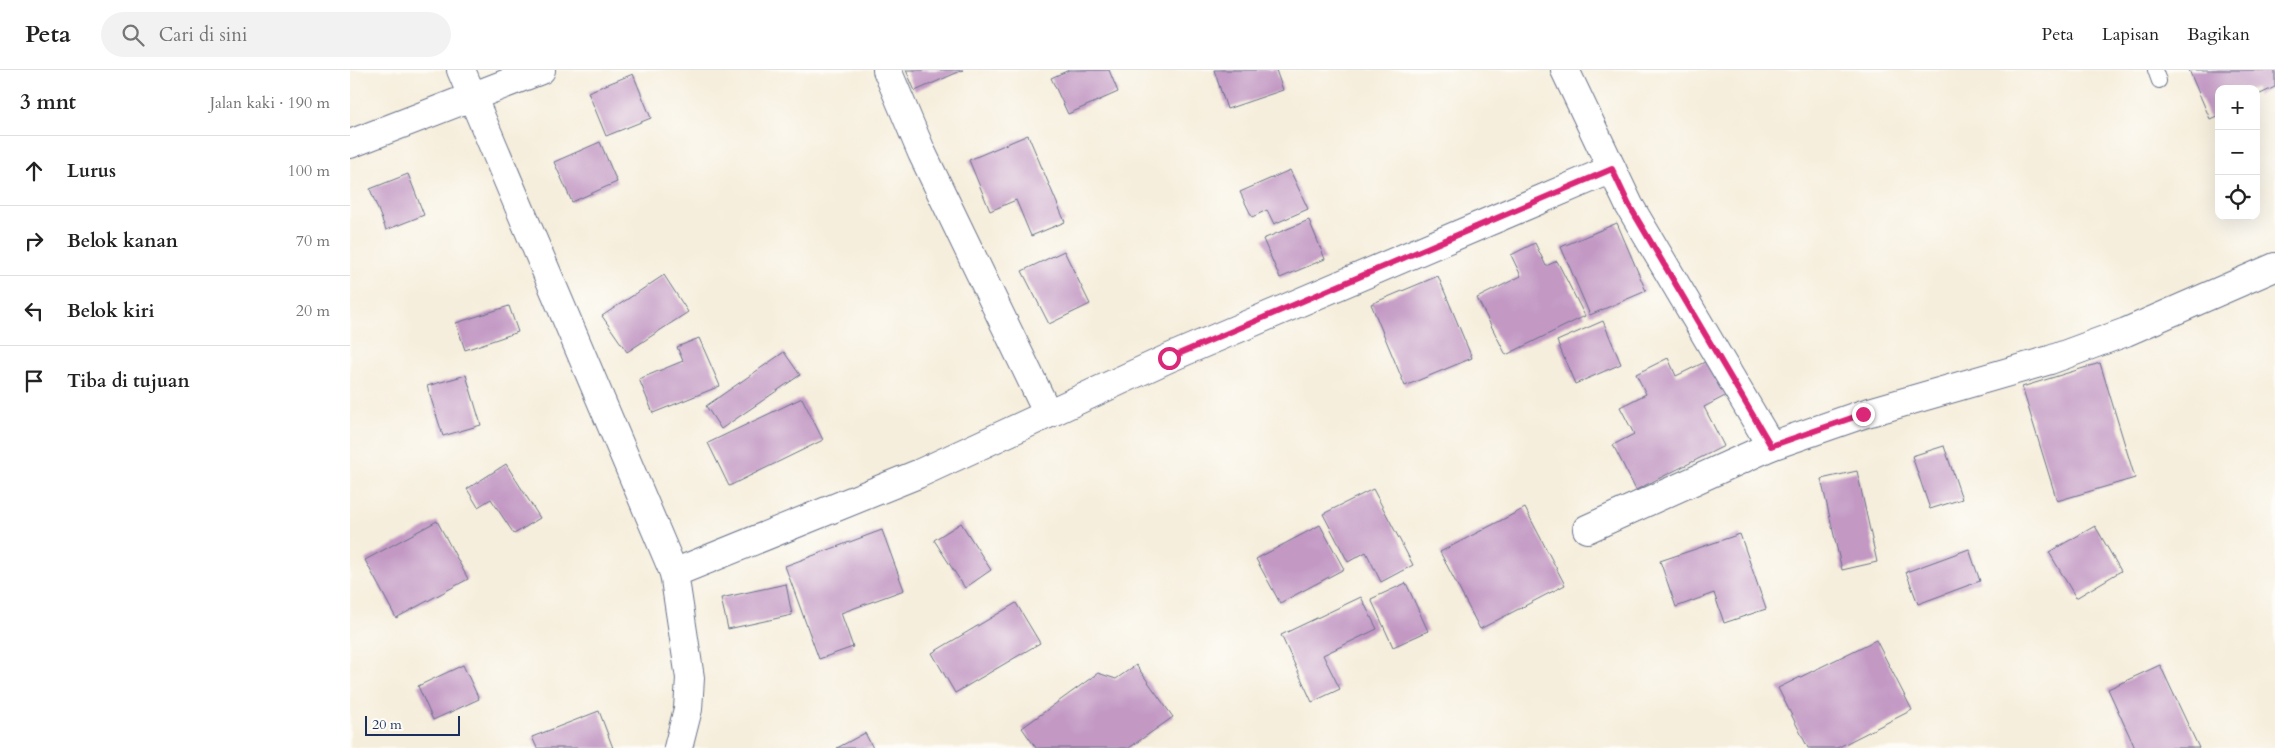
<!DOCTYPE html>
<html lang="id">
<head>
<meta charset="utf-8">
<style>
	:root { --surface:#fff; --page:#f2f2f2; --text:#222; --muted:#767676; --line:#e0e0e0 }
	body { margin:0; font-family:Cardo,serif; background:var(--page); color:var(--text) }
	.controls { position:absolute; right:15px; top:15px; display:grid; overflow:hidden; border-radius:10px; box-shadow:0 5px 20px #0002 }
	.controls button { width:45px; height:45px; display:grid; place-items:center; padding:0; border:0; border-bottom:1px solid var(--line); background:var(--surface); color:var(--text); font:25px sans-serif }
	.scale { position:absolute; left:15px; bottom:12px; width:95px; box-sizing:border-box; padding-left:5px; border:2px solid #1b2f5e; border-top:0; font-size:14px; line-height:18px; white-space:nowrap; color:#1b2f5e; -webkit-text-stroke:4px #fdfcf7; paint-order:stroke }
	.stop { position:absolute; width:15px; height:15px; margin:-11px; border:4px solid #db2777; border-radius:50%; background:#fff }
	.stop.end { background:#db2777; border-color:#fff; box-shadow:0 1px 5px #0008 }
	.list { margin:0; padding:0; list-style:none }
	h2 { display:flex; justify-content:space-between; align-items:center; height:65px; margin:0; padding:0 20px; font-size:21px }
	h2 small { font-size:16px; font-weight:400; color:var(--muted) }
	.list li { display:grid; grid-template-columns:32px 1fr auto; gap:15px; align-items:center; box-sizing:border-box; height:70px; padding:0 20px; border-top:1px solid var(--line) }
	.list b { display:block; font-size:19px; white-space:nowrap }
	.list em { font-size:16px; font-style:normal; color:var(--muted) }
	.icon { flex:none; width:28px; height:28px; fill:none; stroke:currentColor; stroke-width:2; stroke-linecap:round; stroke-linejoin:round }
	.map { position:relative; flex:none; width:1925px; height:678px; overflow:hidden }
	header { display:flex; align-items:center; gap:30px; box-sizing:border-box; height:70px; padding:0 25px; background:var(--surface); border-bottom:1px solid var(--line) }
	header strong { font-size:24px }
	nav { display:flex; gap:28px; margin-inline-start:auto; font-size:18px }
	.search { width:350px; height:45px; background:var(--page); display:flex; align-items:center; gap:12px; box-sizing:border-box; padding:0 18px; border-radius:28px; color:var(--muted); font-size:19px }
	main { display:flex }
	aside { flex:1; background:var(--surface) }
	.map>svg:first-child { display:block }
</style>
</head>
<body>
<header>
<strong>Peta</strong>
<div class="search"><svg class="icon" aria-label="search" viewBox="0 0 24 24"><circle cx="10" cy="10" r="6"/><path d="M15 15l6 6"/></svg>Cari di sini</div>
<nav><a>Peta</a><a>Lapisan</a><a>Bagikan</a></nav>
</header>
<main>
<aside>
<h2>3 mnt<small>Jalan kaki · 190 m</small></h2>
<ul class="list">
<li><svg class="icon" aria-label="ahead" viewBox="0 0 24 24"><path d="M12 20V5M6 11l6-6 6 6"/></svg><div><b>Lurus</b></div><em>100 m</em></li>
<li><svg class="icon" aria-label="right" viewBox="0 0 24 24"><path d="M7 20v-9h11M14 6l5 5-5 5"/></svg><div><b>Belok kanan</b></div><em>70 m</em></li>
<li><svg class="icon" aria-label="left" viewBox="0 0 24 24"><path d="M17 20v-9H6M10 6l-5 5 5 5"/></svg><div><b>Belok kiri</b></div><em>20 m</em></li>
<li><svg class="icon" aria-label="arrive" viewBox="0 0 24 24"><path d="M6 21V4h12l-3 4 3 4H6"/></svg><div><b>Tiba di tujuan</b></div></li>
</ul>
</aside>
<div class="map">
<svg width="1925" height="678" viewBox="0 0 1925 678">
	<rect width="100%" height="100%" fill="#fdfcf7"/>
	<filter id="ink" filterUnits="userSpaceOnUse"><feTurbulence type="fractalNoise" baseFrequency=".02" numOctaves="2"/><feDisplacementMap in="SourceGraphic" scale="10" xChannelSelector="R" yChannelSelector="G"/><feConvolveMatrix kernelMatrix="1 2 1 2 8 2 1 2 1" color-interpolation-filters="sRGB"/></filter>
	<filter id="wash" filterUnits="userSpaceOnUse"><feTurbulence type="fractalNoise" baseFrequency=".0096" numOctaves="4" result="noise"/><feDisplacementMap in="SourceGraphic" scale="20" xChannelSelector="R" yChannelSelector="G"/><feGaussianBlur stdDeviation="1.12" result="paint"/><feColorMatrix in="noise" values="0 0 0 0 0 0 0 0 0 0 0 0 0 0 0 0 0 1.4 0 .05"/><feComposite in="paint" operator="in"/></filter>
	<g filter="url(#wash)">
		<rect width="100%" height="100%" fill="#f6eedc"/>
		<g id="blocks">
			<g fill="#c399c4">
				<polygon points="556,0 613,0 565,21"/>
				<polygon points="719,0 759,0 768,22 718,44 701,8"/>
				<polygon points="864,0 926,0 933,20 877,39"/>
				<polygon points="1839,0 1925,0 1925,17 1906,26 1906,19 1869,19 1869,45 1860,49"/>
				<polygon points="283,4 301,48 256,66 238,22"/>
				<polygon points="678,65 715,152 681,166 666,130 640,141 619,90"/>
				<polygon points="250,72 267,112 222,132 204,92"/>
				<polygon points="940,100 958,139 924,154 917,140 902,147 890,122"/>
				<polygon points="58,104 74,145 36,160 20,119"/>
				<polygon points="959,150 975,189 930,208 913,169"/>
				<polygon points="1267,153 1296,221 1240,245 1211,177"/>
				<polygon points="1185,173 1196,196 1207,191 1235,246 1156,285 1127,228 1171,206 1161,185"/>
				<polygon points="714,181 740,234 699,254 672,201"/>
				<polygon points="314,205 338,242 277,282 252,246"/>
				<polygon points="1088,206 1122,288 1055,316 1021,234"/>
				<polygon points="159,236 168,262 115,280 106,253"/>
				<polygon points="1253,251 1271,294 1225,314 1207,271"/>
				<polygon points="349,268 370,316 303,343 289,309 333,291 327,277"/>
				<polygon points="434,282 450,305 371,359 356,336"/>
				<polygon points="1318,288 1326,306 1359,290 1377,325 1354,337 1374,376 1286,420 1263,375 1284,364 1270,337 1296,324 1286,304"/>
				<polygon points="1750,293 1785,408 1707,431 1672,317"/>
				<polygon points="116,305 131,355 93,366 77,316"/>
				<polygon points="452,328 473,370 379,416 358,373"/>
				<polygon points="1594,376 1612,429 1580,439 1562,386"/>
				<polygon points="156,394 190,448 164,464 141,429 128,437 117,419"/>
				<polygon points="1507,401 1527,492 1492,500 1471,409"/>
				<polygon points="1023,419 1063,495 1031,512 1016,482 998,492 973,444"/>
				<polygon points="1175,438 1215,515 1130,559 1090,482"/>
				<polygon points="87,451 118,509 46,548 15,490"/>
				<polygon points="611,453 641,500 615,518 584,470"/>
				<polygon points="970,455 994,499 930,533 906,489"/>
				<polygon points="1745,456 1771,501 1726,528 1699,482"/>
				<polygon points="532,460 554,520 491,543 503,577 469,589 435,496"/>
				<polygon points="1390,464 1416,539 1374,553 1364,523 1326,537 1310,491"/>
				<polygon points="1619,479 1630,511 1568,534 1556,502"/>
				<polygon points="1056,513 1078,561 1043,577 1021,529"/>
				<polygon points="436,514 442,545 378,559 371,528"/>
				<polygon points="1011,527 1027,559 973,585 990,619 962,632 931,565"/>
				<polygon points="666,533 690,573 605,623 582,583"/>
				<polygon points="1526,570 1562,640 1487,678 1458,678 1428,618"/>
				<polygon points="113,595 129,629 83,650 68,616"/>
				<polygon points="786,595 823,647 779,678 686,678 672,658 748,603 766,609"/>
				<polygon points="1810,595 1849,678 1785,678 1758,619"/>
				<polygon points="249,641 263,678 187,678 182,667"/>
				<polygon points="515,663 523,678 487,678"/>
			</g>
		</g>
	</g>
	<g filter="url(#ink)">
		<use href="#blocks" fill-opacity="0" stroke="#68728a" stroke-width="1"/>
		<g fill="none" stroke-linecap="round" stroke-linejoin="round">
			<g stroke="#68728a" stroke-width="16">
				<polyline id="service" points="1805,0 1809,11"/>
			</g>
			<g stroke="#68728a" stroke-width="30">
				<g id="minor">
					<polyline points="111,0 324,503 340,608 338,639 328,678"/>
					<polyline points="537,0 572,83 698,344"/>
					<polyline points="1215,0 1279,135 1421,376 1513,344 1700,290 1776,262 1925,197"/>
					<polyline points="0,74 191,0"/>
					<polyline points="1237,459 1421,376"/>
					<polyline points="324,503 568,404 819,288 1262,99"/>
				</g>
			</g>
			<use href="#service" stroke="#fff" stroke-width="14"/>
			<use href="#minor" stroke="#fff" stroke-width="28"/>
		</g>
	</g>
	<g fill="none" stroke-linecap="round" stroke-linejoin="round" filter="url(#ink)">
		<polyline stroke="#db2777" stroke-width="6" points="819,288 1262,99 1279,135 1421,376 1513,344"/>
	</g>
</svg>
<div class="controls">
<button>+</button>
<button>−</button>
<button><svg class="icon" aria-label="locate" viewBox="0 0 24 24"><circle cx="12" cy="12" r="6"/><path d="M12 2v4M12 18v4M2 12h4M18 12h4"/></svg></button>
</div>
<div class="scale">20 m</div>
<div class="stop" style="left:819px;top:288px"></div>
<div class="stop end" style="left:1513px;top:344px"></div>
</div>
</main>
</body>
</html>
